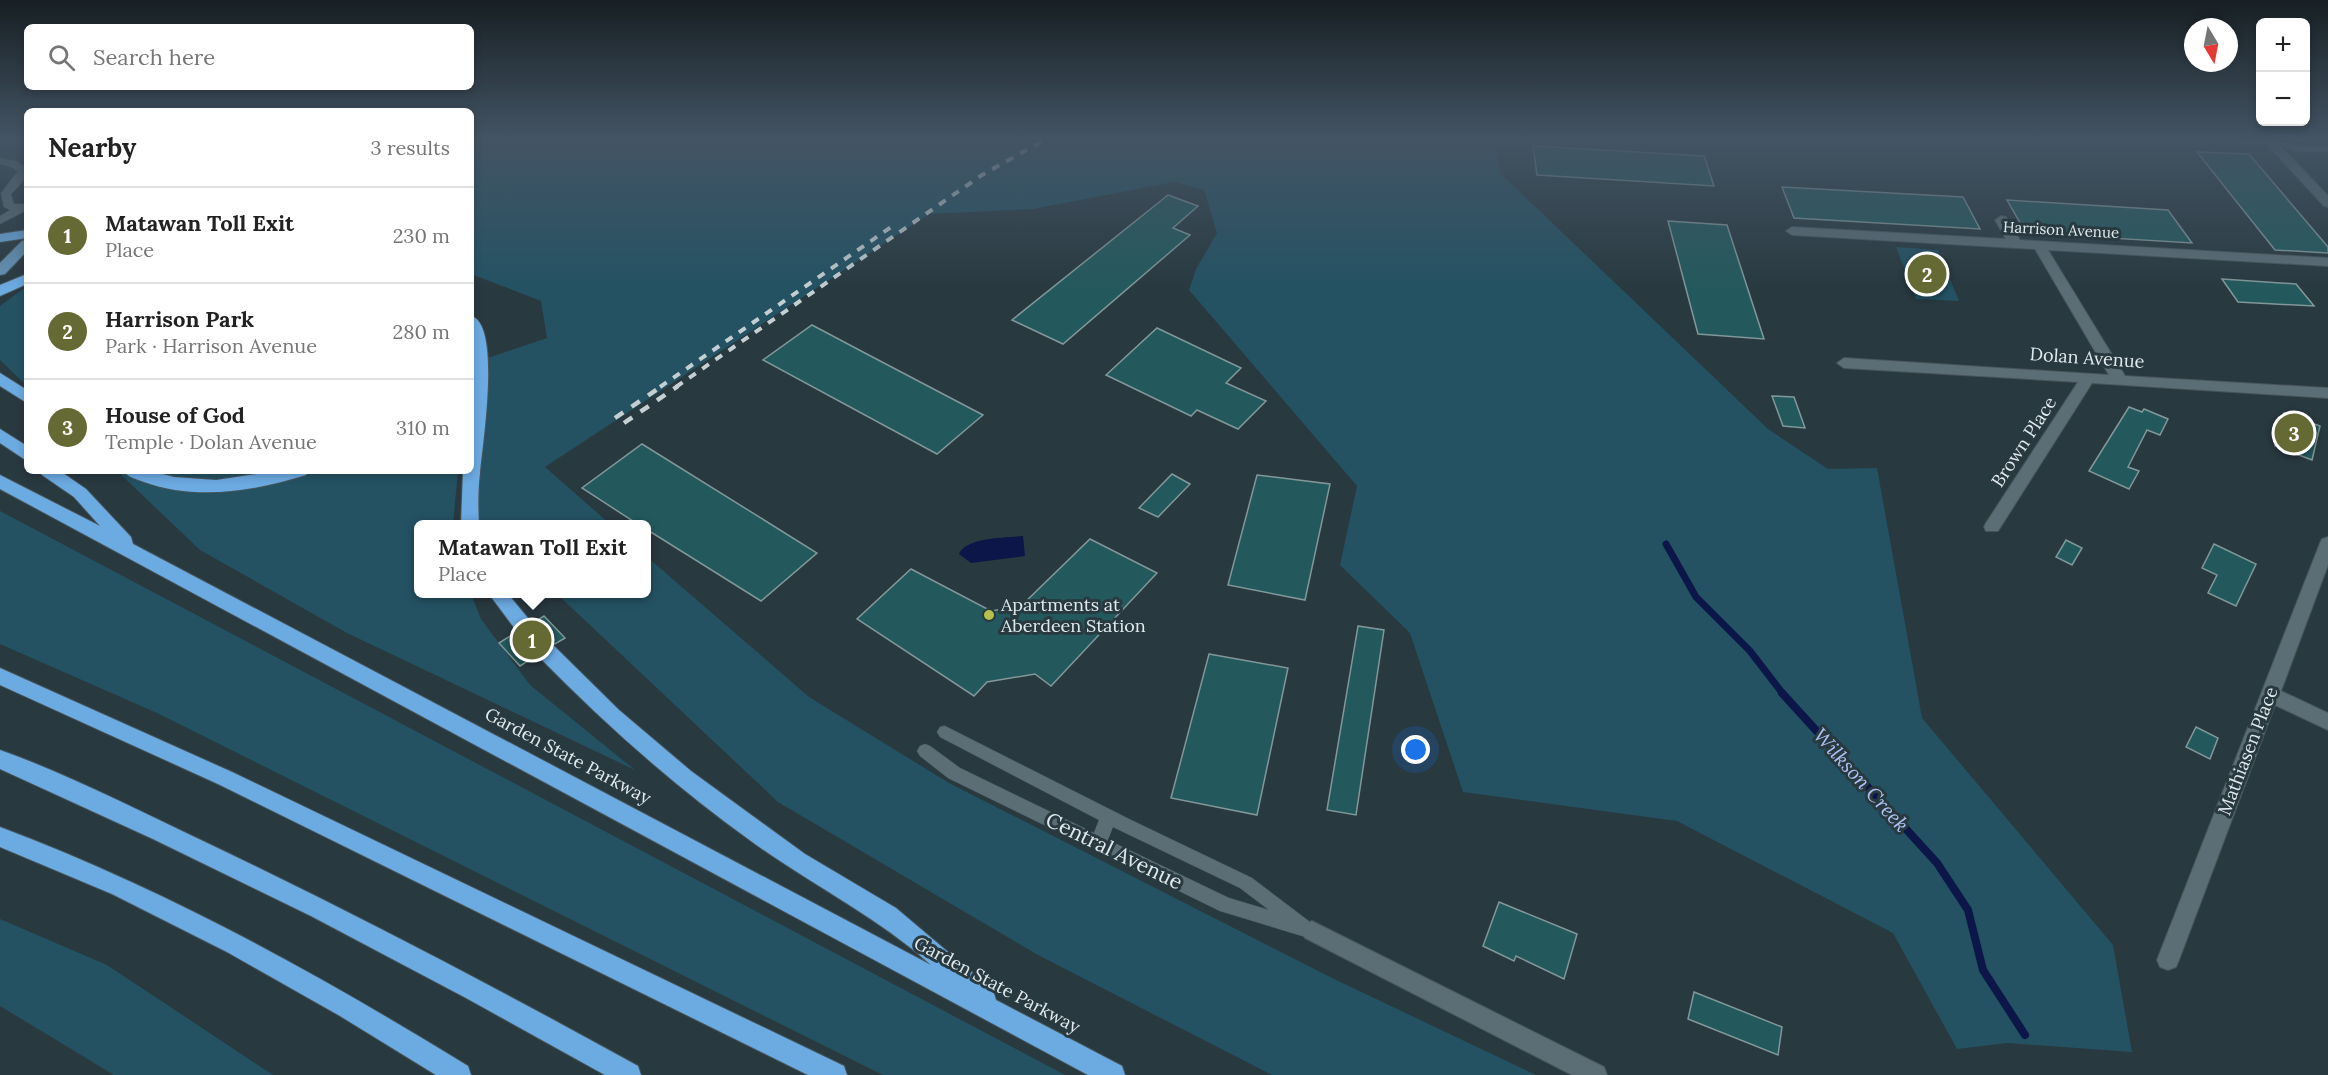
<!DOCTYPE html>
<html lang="en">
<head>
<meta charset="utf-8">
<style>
	:root { --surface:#fff; --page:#f2f2f2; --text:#222; --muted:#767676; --line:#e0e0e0; --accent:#656a34 }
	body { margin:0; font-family:Lora,serif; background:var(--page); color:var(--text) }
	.controls { position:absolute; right:18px; top:18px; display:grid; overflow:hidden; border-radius:9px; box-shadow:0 3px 9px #0003 }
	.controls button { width:54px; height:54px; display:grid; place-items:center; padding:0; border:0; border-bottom:2px solid var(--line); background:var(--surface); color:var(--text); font:30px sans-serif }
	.compass { position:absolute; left:2184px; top:18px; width:54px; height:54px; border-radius:50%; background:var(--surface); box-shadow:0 3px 9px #0003; rotate:170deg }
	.you { position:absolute; left:1416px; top:750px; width:21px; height:21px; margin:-15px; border:4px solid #fff; border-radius:50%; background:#1a73e8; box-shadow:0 0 0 9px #1a73e833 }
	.badge { display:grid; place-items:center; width:39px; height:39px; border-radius:50%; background:var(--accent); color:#fff; font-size:20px; font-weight:700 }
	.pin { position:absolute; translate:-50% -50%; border:3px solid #fff; box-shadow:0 2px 6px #0006 }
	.popup { position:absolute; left:414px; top:520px; width:237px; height:78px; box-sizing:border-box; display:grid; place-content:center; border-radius:9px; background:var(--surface); filter:drop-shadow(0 2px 4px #0005); font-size:20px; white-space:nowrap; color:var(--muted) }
	.popup b { font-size:22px; color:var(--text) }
	.popup::after { content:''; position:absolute; left:50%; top:100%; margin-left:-12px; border:12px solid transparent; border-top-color:var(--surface) }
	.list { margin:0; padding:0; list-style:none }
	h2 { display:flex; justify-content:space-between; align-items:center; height:78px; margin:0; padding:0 24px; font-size:26px }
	h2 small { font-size:20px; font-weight:400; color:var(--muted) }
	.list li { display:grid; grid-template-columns:39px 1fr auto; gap:18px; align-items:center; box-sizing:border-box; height:96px; padding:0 24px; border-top:2px solid var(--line) }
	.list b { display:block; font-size:22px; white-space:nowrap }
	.list p { margin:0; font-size:20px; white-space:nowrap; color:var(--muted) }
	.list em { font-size:20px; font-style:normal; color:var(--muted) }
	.icon { flex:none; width:33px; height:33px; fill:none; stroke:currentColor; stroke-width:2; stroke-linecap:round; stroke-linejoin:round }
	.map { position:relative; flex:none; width:2328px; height:1075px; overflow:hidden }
	.search { position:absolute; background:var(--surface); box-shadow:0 3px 9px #0003; left:24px; top:24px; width:450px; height:66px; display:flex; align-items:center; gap:15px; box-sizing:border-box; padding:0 21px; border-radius:9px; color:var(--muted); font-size:22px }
	.panel { position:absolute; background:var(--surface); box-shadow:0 3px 9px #0003; left:24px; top:108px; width:450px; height:366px; border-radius:9px }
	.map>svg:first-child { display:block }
</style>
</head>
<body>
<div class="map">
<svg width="2328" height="1075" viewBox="0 0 2328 1075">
	<rect width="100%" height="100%" fill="#293940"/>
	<g fill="#245263">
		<polygon points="471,139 1455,139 1497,145 1500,173 1768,429 1828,469 1877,468 1922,718 2113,945 2132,1052 2007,1043 1957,1049 1893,933 1677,821 1463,792 1410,633 1340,565 1357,486 1189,290 1196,269 1217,233 1204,190 1174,182 1033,209 929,214 545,467 610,524 484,524 475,517 482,360 547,338 541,301 471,274"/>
		<polygon points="1896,247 1938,250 1959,301 1916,299"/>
		<polygon points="27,286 27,386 0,360 0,306"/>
		<polygon points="117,471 458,471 453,524 418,524 418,594 471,594 481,619 530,685 635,770 347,633 200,550"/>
		<polygon points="0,511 1065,1075 883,1075 157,713 0,644"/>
		<polygon points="646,556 809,697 949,783 1332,978 1536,1075 1272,1075 1038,955 778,802 557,594 646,594"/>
		<polygon points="0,919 107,965 273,1075 114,1075 0,1006"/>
	</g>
	<path fill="#0c1648" d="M 1023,536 L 1025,556 L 971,563 L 959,554 C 966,537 1005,538 1023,536 Z"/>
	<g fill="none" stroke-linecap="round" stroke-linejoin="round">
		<polyline stroke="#0c1648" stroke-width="7" points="1666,544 1696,597 1750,651 1783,694"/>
		<polyline stroke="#0c1648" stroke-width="8" points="1782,693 1937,863 1968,910 1983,970 2025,1035"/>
	</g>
	<g fill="#23595d" stroke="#829799" stroke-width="1.5">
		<polygon points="1533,146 1704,156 1714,186 1537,175"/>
		<polygon points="2197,152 2249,154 2328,247 2328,253 2275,250"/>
		<polygon points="1782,187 1963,197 1980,229 1794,218"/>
		<polygon points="1168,195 1198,206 1173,228 1190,235 1063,344 1012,320"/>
		<polygon points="2007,200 2168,210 2192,243 2026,233"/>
		<polygon points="1668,221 1727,225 1764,339 1698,334"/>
		<polygon points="2222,279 2296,284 2314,306 2238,302"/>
		<polygon points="812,325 863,352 983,415 937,454 763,360"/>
		<polygon points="1157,328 1241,368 1226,383 1266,401 1238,429 1197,410 1191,416 1106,375"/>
		<polygon points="1772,396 1794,397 1805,428 1783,426"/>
		<polygon points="2129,407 2142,412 2144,409 2168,419 2160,435 2147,430 2128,467 2139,471 2129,489 2089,471"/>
		<polygon points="2284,413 2320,426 2312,460 2275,446"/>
		<polygon points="642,444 817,553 761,601 646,529 646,525 639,525 582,488"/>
		<polygon points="1172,474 1190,484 1158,517 1139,508"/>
		<polygon points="1257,475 1330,484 1305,600 1228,585"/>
		<polygon points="1090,539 1157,573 1051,686 1035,674 987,682 974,696 857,619 911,569 991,611 1021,606"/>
		<polygon points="2066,540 2082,548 2072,565 2056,557"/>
		<polygon points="2214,544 2256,564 2236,606 2208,593 2217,575 2202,568"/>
		<polygon points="544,616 565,638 555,644 546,640 537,642 533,649 536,656 520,666 499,643 515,633 524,638 533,635 537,629 534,622"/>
		<polygon points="1358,626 1384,630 1356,815 1327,810"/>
		<polygon points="1209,654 1288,668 1257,815 1171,798"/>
		<polygon points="2196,727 2218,738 2210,759 2186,747"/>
		<polygon points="1499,902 1577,934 1564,979 1516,956 1514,961 1483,946"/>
		<polygon points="1694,992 1782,1027 1778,1055 1688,1019"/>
	</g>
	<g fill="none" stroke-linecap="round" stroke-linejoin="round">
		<polyline stroke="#44545a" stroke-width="18" stroke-dasharray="18 9" stroke-linecap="butt" points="525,628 545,650"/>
		<g stroke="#46555a" stroke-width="1">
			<g id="service">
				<polygon points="2263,139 2277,139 2298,146 2328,146 2328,152 2297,152"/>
				<path d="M 0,158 L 16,161 L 27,168 C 27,179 19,186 11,194 L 14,204 L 27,204 L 27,210 L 0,224 L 0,216 L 10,210 L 4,207 L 1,193 L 18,171 L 9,166 L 0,164 Z"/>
				<path d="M 945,726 L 1129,819 L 1252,878 L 1310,922 L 1318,925 L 1321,931 L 1318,937 L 1312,939 L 1220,911 L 948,778 L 920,756 L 917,751 L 920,746 L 925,744 L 930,746 L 960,768 L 1094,833 L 1099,820 L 940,737 L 937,732 L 940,727 ZM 1113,827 L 1240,888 L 1269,910 L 1229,898 L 1108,840 Z"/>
			</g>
		</g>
		<g stroke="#46555a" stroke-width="2">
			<g id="minor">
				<path d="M 2226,139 L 2274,139 C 2266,146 2234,146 2226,139 Z"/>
				<polygon points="2001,216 2006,217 2020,240 2328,258 2328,266 2048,250 2125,376 2328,388 2328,398 2092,383 1998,531 1986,531 1984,527 1986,523 2078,382 1844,368 1837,363 1844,358 2109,375 2035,249 1792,235 1786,231 1792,227 2006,239 1995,220"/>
				<polygon points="2328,537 2328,565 2281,691 2328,713 2328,730 2275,705 2179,960 2176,967 2168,970 2160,967 2157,960 2320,543 2322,539"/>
				<polygon points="1312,921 1604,1067 1607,1075 1572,1075 1305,938 1301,931 1305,924"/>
			</g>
		</g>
		<g stroke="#46555a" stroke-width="2">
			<polygon id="tertiary" points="2262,139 2274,139 2328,196 2328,207 2324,206"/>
		</g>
		<g stroke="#46555a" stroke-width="2">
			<polygon id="primary" points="27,240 27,251 5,274 0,275 0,263 22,241"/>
		</g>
		<g stroke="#46555a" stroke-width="2">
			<g id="motorway">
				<polygon points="27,230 27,238 0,242 0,234"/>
				<polygon points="27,274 27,284 0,296 0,285"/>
				<path d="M 471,316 C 502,324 482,447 480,473 C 478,490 478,507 479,524 L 461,524 L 463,471 L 471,471 L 473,366 Z"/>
				<polygon points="0,373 27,390 27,403 0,386"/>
				<polygon points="0,429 27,446 27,461 0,443"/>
				<path d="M 39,471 L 60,471 L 86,489 L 131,537 L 133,544 L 931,965 C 876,916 810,884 751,841 C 674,786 604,723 538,656 L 535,650 L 538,644 L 545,642 L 552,644 L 619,710 L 691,771 L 805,854 L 896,908 L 993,990 L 996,1000 L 1122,1066 L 1125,1075 L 1088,1075 L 0,489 L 0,475 L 100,526 L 74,497 L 42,475 Z"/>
				<path d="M 124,471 L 151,471 L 174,477 L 216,480 L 277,471 L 309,471 L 306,475 C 254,491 197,501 144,482 C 137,479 128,478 124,471 Z"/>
				<polygon points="489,594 508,594 532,623 535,628 532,633 525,636 518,633"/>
				<polygon points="0,668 232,772 844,1066 847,1075 808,1075 218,784 0,685"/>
				<path d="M 0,750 C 68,774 137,810 203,841 C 350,911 495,987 638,1066 L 641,1075 L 605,1075 L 466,998 L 311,916 L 153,839 L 0,769 Z"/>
				<path d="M 0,827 C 165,889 318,974 468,1066 L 471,1075 L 436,1075 L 340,1016 L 227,952 L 112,894 L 0,847 Z"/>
			</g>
		</g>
		<use href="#service" fill="#5b6d75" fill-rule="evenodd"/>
		<use href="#minor" fill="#5b6d75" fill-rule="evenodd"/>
		<use href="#tertiary" fill="#5b6d75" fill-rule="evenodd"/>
		<use href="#primary" fill="#6592b6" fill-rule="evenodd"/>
		<use href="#motorway" fill="#6caae2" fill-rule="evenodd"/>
		<g stroke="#c4cfd3" stroke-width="4" stroke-dasharray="8 8" stroke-linecap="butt">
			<polyline points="660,387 894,225"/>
			<polyline points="676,387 982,175 1046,139"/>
		</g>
		<g stroke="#c4cfd3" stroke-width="4.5" stroke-dasharray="10 10" stroke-linecap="butt">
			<polyline points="615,418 662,386"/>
			<polyline points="624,423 678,386"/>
		</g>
	</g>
	<linearGradient id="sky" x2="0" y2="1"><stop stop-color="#171f23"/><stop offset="0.48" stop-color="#435464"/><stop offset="1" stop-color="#435464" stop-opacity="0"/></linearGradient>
	<rect width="2328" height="289" fill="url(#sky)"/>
	<circle fill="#b6c149" stroke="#293940" stroke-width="2" cx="989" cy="615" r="6"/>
	<g text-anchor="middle" stroke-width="6" stroke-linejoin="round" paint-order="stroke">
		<g font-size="15" fill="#e0eaee" stroke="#293940">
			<text transform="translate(2061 230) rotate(3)" y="5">Harrison Avenue</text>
		</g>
		<g font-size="18" fill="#e0eaee" stroke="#293940">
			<text transform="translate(2087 358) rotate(4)" y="6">Dolan Avenue</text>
			<text transform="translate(2024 442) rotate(-57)" y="6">Brown Place</text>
			<text transform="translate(2248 751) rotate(-69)" y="6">Mathiasen Place</text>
			<text transform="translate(568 756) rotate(28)" y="6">Garden State Parkway</text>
			<text transform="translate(997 985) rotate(28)" y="6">Garden State Parkway</text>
		</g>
		<g font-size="18" fill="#e0eaee" stroke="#293940" text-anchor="start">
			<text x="1001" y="611">Apartments at<tspan x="1001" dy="21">Aberdeen Station</tspan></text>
		</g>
		<g font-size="20" font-style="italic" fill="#aec0f3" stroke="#293940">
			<text transform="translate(1861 780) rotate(48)" y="7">Wilkson Creek</text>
		</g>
		<g font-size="21" fill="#e0eaee" stroke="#293940">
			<text transform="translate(1114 851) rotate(26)" y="7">Central Avenue</text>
		</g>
	</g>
</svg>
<div class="controls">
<button>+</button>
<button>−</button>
</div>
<svg class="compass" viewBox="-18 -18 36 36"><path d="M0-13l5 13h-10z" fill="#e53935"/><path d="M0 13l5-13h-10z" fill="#767676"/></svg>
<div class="you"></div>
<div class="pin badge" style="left:532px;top:640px">1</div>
<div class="popup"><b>Matawan Toll Exit</b>Place</div>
<div class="pin badge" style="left:1927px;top:274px">2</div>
<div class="pin badge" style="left:2294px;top:433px">3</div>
<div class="search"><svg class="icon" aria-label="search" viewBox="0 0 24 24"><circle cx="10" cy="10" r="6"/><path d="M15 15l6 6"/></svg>Search here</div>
<section class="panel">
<h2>Nearby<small>3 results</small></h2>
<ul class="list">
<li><span class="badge">1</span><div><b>Matawan Toll Exit</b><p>Place</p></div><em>230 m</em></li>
<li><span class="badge">2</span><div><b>Harrison Park</b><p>Park · Harrison Avenue</p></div><em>280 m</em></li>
<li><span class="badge">3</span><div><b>House of God</b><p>Temple · Dolan Avenue</p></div><em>310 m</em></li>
</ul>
</section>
</div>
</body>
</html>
